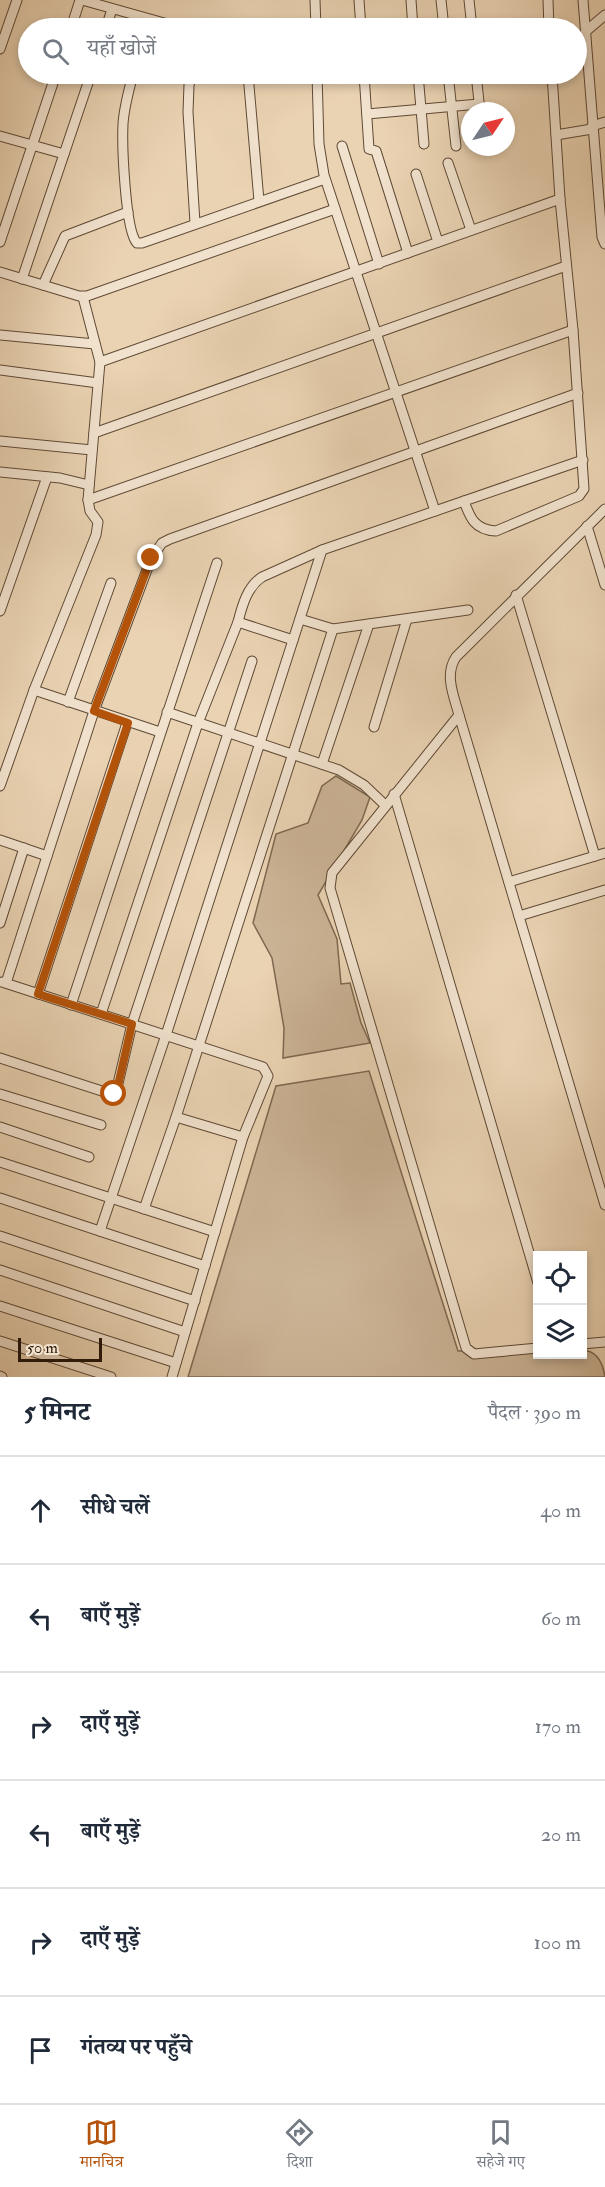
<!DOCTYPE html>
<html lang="hi">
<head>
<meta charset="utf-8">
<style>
	:root { --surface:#fff; --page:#f2f2f3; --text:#1f2937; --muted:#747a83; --line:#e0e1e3; --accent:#b45309 }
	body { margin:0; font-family:"IM FELL Double Pica","Noto Serif Devanagari",serif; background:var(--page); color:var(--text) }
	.controls { position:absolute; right:18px; bottom:18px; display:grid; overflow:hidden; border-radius:0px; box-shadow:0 3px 9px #0003 }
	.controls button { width:54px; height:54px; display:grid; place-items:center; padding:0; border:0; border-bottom:2px solid var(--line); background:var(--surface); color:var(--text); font:30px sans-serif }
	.compass { position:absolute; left:461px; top:102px; width:54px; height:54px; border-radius:50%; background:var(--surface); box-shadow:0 3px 9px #0003; rotate:55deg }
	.scale { position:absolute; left:18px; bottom:15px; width:84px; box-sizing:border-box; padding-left:6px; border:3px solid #311b09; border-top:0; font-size:16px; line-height:21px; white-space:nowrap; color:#311b09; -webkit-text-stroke:4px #f1e2ce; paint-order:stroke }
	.stop { position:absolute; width:18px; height:18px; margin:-14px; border:4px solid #b45309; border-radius:50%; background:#fff }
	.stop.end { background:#b45309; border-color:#fff; box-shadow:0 2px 6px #0008 }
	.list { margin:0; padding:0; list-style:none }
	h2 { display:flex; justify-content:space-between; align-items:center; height:78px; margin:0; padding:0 24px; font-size:26px }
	h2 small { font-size:20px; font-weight:400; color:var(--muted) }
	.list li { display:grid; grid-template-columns:39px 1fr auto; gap:18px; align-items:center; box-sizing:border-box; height:108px; padding:0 24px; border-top:2px solid var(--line) }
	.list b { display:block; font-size:22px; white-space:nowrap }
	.list em { font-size:20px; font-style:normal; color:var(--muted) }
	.icon { flex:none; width:33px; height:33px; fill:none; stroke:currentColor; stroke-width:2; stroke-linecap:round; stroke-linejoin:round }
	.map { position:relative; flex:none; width:605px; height:1377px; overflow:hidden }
	.search { position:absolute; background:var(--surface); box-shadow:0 3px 9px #0003; left:18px; right:18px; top:18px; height:66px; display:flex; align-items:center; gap:15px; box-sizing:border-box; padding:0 21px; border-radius:33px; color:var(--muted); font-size:22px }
	.sheet { height:726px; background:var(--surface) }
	nav { display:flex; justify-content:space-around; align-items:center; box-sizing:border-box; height:84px; border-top:2px solid var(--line); background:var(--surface); font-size:16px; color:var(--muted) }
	nav a { display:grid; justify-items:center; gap:3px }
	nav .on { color:var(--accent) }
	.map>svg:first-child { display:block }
</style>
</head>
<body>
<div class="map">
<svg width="605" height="1377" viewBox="0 0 605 1377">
	<rect width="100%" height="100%" fill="#ead3b3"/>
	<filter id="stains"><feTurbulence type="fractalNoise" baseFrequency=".00333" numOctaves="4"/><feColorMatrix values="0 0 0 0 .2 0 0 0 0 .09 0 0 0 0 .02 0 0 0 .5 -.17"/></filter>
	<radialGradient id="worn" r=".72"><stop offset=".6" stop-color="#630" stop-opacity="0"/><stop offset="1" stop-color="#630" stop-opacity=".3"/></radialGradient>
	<g fill="#cbb496" stroke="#7e6850" stroke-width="1.5">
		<polygon points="336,776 370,797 362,820 318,895 337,939 341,984 350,983 361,1023 370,1043 283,1058 284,1028 272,958 253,923 276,834 308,823 322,786"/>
		<path d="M 369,1071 L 458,1351 L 537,1351 L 538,1354 L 582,1354 L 583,1350 C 597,1351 603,1364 605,1377 L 188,1377 L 276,1086 Z"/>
	</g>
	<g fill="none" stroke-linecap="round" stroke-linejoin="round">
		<g stroke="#5f4934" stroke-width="11">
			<g id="minor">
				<polyline points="82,0 182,28"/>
				<polyline points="315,0 316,28"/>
				<polyline points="359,0 361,28"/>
				<polyline points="411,0 413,28"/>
				<polyline points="441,0 444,28"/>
				<polyline points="469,0 472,28"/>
				<polyline points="548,0 549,28"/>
				<polyline points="583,0 602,237 605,244"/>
				<polyline points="71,28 80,0"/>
				<polyline points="106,28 112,9"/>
				<polyline points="585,32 605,15"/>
				<polyline points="0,49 17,0"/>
				<path d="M 133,74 C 129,90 124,107 123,124 C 122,144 125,231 137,243 L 142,243 L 325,179"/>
				<polyline points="192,74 189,85 188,112 195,223"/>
				<polyline points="248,74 259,201"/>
				<polyline points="317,74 319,144 324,175 435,511"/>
				<polyline points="364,74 369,149 376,151 408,253"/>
				<polyline points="418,74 424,144"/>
				<polyline points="448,74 456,146"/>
				<polyline points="476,74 480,111"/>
				<polyline points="367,114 479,104"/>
				<polyline points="592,126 605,122"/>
				<polyline points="556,135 592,129"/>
				<polyline points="0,136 64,154"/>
				<polyline points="342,146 379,264"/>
				<polyline points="448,163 471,230"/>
				<polyline points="416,174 438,242"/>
				<polyline points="0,242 56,74"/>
				<polyline points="0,272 79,296 87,296 335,209"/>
				<polyline points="22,279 91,74"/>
				<polyline points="43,285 65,236 128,212"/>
				<polyline points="0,335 95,344"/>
				<polyline points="100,362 560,199"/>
				<polyline points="0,370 98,383"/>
				<polyline points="94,433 566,266"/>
				<polyline points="0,441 92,450"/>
				<polyline points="0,472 60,478 89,485"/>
				<polyline points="88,500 573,330"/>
				<path d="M 464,501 C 470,518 475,530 496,531 L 579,496 L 584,489 L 573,330 L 560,199 L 552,74"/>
				<path d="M 605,509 L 456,657 C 444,675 454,696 459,715 L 605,1205"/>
				<polyline points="587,526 605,585"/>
				<polyline points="516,595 595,856"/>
				<polyline points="0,611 47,477"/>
				<polyline points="300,619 333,629 468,610"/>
				<polyline points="238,622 293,640"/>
				<polyline points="34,690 160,732"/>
				<polyline points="68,702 111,583"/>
				<polyline points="167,712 339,770 364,785 385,805"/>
				<polyline points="459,715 332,873 330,888 466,1348 474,1354 538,1348"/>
				<polyline points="374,727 407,619"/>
				<polyline points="322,764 369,624"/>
				<polyline points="0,786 34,690 96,535 98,522 90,511 88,500 100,362 83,297"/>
				<polyline points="394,794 538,1283"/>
				<polyline points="0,840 47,856"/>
				<polyline points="509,882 605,853"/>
				<polyline points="519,916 605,890"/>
				<polyline points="0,923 24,848"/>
				<polyline points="2,982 263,1067 268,1076 243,1137 172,1377"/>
				<polyline points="6,983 94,711 151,559 162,543 170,539 578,393"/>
				<polyline points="38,994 127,723"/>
				<polyline points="71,1005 217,563"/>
				<path d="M 101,1014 L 198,723 L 238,622 C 242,606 247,587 262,577 L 322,550 L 583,460"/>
				<polyline points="0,1058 111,1094 116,1092 132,1024 252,661"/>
				<polyline points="0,1094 101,1125"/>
				<polyline points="176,1117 243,1137"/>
				<polyline points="0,1127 89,1157"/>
				<polyline points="0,1162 215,1232"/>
				<polyline points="0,1198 205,1266"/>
				<polyline points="144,1209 176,1117 333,629"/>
				<polyline points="100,1231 166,1035 322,550"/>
				<polyline points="0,1236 195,1301"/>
				<polyline points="0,1270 185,1332"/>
				<polyline points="0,1306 176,1363"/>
				<polyline points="0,1341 111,1377"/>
				<polyline points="582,1344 605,1342"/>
				<polyline points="0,1376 2,1377"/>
			</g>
		</g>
		<use href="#minor" stroke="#f1e2ce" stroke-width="9"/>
	</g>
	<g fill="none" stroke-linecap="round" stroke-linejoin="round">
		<polyline stroke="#b45309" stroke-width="8" points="114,1094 117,1090 132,1024 38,994 128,723 94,711 151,558"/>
	</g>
	<rect width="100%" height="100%" filter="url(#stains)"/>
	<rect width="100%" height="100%" fill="url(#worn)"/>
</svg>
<div class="controls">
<button><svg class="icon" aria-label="locate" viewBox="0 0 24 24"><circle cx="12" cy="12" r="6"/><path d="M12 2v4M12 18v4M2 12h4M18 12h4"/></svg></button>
<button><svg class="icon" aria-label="layers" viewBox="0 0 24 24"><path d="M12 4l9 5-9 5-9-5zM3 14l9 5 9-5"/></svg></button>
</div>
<svg class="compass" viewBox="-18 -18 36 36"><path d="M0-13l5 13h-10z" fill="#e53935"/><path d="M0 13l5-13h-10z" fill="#747a83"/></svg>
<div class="scale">50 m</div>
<div class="stop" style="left:114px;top:1094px"></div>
<div class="stop end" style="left:151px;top:558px"></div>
<div class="search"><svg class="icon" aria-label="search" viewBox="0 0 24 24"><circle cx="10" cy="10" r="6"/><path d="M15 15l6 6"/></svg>यहाँ खोजें</div>
</div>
<section class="sheet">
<h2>5 मिनट<small>पैदल · 390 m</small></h2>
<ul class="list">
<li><svg class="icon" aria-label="ahead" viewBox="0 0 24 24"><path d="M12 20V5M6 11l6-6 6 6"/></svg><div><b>सीधे चलें</b></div><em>40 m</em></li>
<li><svg class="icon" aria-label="left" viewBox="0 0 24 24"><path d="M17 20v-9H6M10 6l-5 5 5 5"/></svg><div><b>बाएँ मुड़ें</b></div><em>60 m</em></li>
<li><svg class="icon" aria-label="right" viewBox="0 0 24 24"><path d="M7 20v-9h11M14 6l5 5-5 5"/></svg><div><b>दाएँ मुड़ें</b></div><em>170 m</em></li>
<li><svg class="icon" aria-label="left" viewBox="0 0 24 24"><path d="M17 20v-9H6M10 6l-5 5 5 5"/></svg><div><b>बाएँ मुड़ें</b></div><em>20 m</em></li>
<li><svg class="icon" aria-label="right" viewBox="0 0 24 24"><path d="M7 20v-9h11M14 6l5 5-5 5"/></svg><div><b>दाएँ मुड़ें</b></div><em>100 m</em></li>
<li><svg class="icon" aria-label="arrive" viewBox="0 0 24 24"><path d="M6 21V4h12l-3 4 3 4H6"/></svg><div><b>गंतव्य पर पहुँचे</b></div></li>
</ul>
</section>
<nav>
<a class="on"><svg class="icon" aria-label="map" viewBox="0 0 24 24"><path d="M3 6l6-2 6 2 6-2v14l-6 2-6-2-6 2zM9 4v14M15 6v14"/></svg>मानचित्र</a>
<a><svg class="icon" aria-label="directions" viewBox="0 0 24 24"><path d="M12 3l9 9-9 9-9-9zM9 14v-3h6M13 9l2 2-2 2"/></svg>दिशा</a>
<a><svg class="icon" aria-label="saved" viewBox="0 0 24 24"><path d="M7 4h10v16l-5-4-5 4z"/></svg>सहेजे गए</a>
</nav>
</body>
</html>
